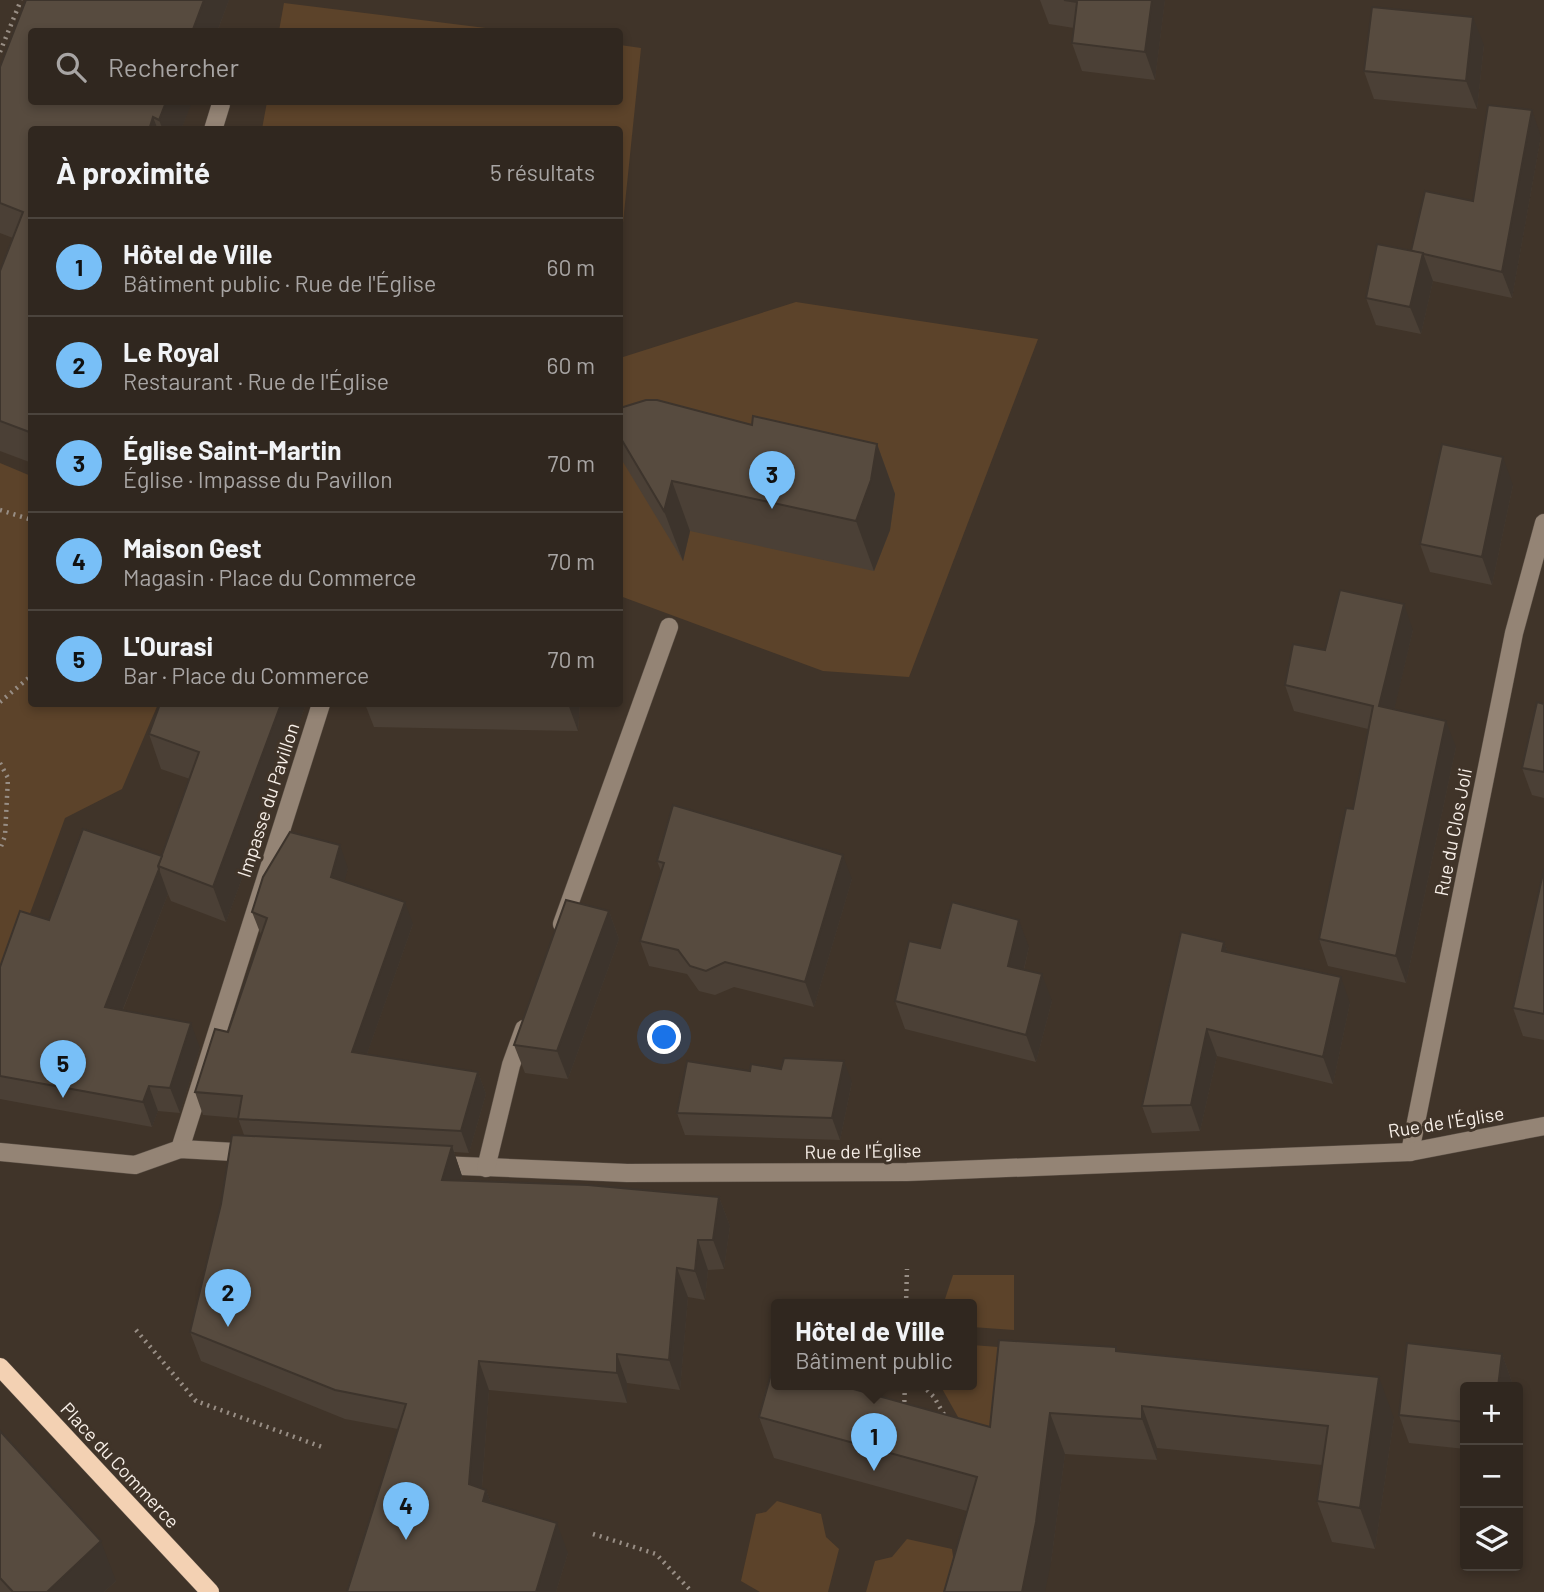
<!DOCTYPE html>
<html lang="fr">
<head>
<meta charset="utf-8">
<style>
	:root { --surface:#30271f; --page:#382f28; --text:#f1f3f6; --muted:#a8a5a4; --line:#4b443d; --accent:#78bff7 }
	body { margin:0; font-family:Barlow,sans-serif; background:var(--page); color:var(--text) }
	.controls { position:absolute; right:21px; bottom:21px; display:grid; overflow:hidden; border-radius:7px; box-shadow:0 4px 10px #0003 }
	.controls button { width:63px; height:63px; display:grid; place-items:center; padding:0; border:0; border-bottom:2px solid var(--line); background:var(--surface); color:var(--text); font:35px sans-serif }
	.you { position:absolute; left:665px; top:1038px; width:24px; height:24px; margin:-18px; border:5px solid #fff; border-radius:50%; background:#1a73e8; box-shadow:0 0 0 10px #1a73e833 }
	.badge { display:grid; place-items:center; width:46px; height:46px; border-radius:50%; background:var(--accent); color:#111; font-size:23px; font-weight:700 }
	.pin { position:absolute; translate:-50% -58px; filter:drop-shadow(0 2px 4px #0008) }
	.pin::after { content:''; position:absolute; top:37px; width:24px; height:21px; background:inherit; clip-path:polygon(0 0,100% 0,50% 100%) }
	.popup { position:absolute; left:771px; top:1299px; width:206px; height:91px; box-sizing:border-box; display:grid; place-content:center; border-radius:7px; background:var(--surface); filter:drop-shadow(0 2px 5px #0005); font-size:23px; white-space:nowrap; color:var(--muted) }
	.popup b { font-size:26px; color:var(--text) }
	.popup::after { content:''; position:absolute; left:50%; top:100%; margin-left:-14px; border:14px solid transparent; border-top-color:var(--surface) }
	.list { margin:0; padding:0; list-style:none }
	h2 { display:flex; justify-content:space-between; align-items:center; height:91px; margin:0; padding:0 28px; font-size:30px }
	h2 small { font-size:23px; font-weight:400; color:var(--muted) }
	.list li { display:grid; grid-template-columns:46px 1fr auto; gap:21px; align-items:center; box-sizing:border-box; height:98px; padding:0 28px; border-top:2px solid var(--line) }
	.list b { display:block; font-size:26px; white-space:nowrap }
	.list p { margin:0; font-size:23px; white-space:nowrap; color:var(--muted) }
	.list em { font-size:23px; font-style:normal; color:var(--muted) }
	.icon { flex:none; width:38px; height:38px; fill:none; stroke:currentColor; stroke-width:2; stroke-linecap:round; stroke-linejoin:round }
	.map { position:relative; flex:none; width:1544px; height:1592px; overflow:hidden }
	.search { position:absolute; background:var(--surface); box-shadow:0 4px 10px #0003; left:28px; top:28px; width:595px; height:77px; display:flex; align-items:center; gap:18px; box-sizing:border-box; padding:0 24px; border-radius:7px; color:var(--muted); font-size:26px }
	.panel { position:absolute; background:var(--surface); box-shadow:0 4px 10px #0003; left:28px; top:126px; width:595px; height:581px; border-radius:7px }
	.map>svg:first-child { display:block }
</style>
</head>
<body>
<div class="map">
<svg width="1544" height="1592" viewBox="0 0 1544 1592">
	<rect width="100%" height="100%" fill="#403429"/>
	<g fill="#5c432a">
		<polygon points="284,3 511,31 279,31"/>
		<polygon points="620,45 641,48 620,252 620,130 262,129 267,102 620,102"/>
		<polygon points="796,302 1038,339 909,677 823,671 620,596 620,358"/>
		<polygon points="0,463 31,476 32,704 158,704 122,789 65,818 0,995"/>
		<polygon points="953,1275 1014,1275 1014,1330 972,1327 972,1305 943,1305"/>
		<polygon points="972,1345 1011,1348 989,1444 959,1439 958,1417 940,1385 972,1385"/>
		<polygon points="777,1501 821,1514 826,1537 839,1549 828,1592 760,1592 741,1581 756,1514 766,1512"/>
		<polygon points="907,1539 952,1549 958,1592 866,1592 875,1561 892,1557"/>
	</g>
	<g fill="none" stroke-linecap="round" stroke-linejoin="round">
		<g stroke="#5d5248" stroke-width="19">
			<g id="minor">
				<polyline points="213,130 221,104"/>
				<polyline points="562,924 669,627"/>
				<polyline points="180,1149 321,704"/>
				<polyline points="0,1152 135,1165 180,1149 252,1153"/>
				<polyline points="1410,1152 1514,633 1544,523"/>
				<polyline points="438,1165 627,1173 907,1172 1410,1152 1544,1126"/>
				<polyline points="486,1168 511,1065 524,1029"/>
			</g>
		</g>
		<g stroke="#5d5248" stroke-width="19">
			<polyline id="major" points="0,1367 210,1592"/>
		</g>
		<g stroke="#988e85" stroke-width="4.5" stroke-dasharray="2 5" stroke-linecap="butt">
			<polyline points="0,52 21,0"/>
			<polyline points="0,510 32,520"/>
			<polyline points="0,702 32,675"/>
			<polyline points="0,763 8,778 5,836 0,849"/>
			<polyline points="906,1305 907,1269"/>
			<polyline points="136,1330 196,1401 322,1447"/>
			<polyline points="922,1385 934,1397 946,1418"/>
			<polyline points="904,1409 905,1385"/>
			<polyline points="593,1534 656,1554 692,1592"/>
		</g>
		<use href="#minor" stroke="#948475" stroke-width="18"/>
		<use href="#major" stroke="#f3d1b3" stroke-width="18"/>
	</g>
	<g fill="#4b4036">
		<polygon points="26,0 229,0 181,130 32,130 32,463 0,451 0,271 13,238 0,233 0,67"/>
		<polygon points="1040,0 1165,0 1155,80 1082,71 1072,43 1074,28 1049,24"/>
		<polygon points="1484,45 1477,109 1374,99 1364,71"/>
		<polygon points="1541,136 1512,298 1433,281 1421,334 1376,325 1366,298 1411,251 1473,201"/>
		<polygon points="620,408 752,425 877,444 895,494 890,530 874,571 690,531 683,561 623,462 620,453"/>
		<polygon points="1513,485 1492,585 1430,572 1420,544"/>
		<polygon points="1413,630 1394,709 1456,747 1406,983 1328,966 1319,939 1353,809 1368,729 1294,711 1285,685 1325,650"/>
		<polygon points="306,704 226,922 171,901 168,894 123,1010 200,1048 180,1113 158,1111 152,1127 0,1099 0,967 49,920 162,856 190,779 161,769 149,734"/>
		<polygon points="365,704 580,704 578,731 374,727"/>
		<polygon points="1544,704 1544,798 1532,795 1522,768"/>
		<polygon points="657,861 852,879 814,1007 734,987 715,995 699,991 687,974 649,966 640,941 661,871"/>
		<polygon points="348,868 344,881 413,924 367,1054 478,1072 486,1094 469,1153 454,1152 462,1176 461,1181 719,1197 730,1226 724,1269 708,1270 705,1300 688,1297 680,1390 627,1383 627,1403 489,1390 482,1488 486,1490 491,1503 568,1553 556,1592 398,1429 345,1419 201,1361 190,1332 244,1135 238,1118 203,1115 195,1092 228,1032 261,935 252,912"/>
		<polygon points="1544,869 1544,1040 1523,1036 1513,1008"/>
		<polygon points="609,911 619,939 568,1079 525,1073 514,1045"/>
		<polygon points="1224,942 1228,953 1350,1003 1333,1084 1217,1056 1200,1131 1152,1133 1142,1106"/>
		<polygon points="1029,947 1024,970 1052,1001 1036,1062 905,1029 895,1001 940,948"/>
		<polygon points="781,1069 852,1082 840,1140 685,1135 677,1113 750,1071"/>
		<polygon points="1407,1343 1502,1354 1512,1382 1511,1387 1465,1387 1465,1449 1409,1443 1399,1415"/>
		<polygon points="1118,1352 1394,1418 1375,1549 1332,1542 1317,1501 1322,1465 1157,1448 1157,1460 1065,1454 1051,1563 967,1511 774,1458 759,1417 990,1427"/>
		<polygon points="0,1431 116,1581 104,1592 0,1592"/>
	</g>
	<g fill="#3d342c">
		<polygon points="204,0 229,0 217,32 192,32"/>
		<polygon points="1152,0 1165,0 1155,80 1145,52"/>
		<polygon points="1473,17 1484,45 1477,109 1466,81"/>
		<polygon points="166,102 192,102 181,130 163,130 159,120"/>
		<polygon points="1532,110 1541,136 1512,298 1502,272"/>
		<polygon points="153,117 158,130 149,130"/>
		<polygon points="1423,253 1433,281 1421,334 1410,307"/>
		<polygon points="877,444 895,494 890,530 874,571 856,521"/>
		<polygon points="1503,457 1513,485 1492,585 1482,557"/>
		<polygon points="672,481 690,531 683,561 664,511"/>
		<polygon points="1404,604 1413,630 1389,732 1379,706"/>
		<polygon points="281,704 306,704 226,922 213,887"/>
		<polygon points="568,704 580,704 578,731"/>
		<polygon points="1446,721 1456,747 1406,983 1396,956"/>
		<polygon points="340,845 348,868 340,900 331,877"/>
		<polygon points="843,855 852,879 814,1007 805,982"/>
		<polygon points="159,869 168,894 114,1032 105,1007"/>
		<polygon points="405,902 413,924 360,1074 352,1052"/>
		<polygon points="609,911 619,939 568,1079 557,1051"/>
		<polygon points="1019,920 1029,947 1018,994 1008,966"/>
		<polygon points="1224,942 1234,969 1222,951"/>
		<polygon points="1042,974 1052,1001 1036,1062 1026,1035"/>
		<polygon points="1341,977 1350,1003 1333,1084 1323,1057"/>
		<polygon points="191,1023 200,1048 180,1113 170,1088"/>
		<polygon points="1207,1029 1217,1056 1200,1131 1191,1105"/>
		<polygon points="844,1061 852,1082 840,1140 832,1118"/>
		<polygon points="478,1072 486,1094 469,1153 461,1131"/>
		<polygon points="149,1086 158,1111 152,1127 143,1102"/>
		<polygon points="452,1146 462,1176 452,1210 442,1180"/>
		<polygon points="719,1197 730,1226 724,1269 713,1240"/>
		<polygon points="698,1240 708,1270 705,1300 695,1271"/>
		<polygon points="677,1268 688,1297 680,1390 669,1360"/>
		<polygon points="617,1354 627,1383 627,1403 617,1373"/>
		<polygon points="1502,1354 1512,1382 1511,1387 1498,1387"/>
		<polygon points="479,1361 489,1390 480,1514 469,1484"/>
		<polygon points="1379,1377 1394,1418 1375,1549 1360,1508"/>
		<polygon points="1142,1406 1157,1448 1157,1460 1142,1419"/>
		<polygon points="1050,1413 1065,1454 1051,1563 1045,1592 1022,1592"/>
		<polygon points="486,1490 497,1519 483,1501"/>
		<polygon points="557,1523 568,1553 556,1592 536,1592"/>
		<polygon points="101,1541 116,1581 104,1592 47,1592"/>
	</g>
	<g fill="#574b3f" stroke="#3d342c" stroke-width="2">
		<polygon points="26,0 204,0 192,32 32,32 32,102 166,102 159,120 153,117 149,130 32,130 32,433 0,421 0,271 23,212 0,203 0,67"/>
		<polygon points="1064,0 1152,0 1145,52 1072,43 1077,2"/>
		<polygon points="1372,7 1473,17 1466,81 1364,71"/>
		<polygon points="1488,105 1532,110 1502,272 1411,251 1425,191 1473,201"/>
		<polygon points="1377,244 1423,253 1410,307 1366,298"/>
		<polygon points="646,400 657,400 752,425 753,416 877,444 871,480 856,521 672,481 664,511 620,437 620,408"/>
		<polygon points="1442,444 1503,457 1482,557 1420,544"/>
		<polygon points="1340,590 1404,604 1379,706 1446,721 1396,956 1319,939 1346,808 1353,809 1373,706 1285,685 1293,644 1325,650"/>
		<polygon points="1537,702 1544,704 1544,772 1522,768"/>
		<polygon points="160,704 281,704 213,887 158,866 199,752 149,734"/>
		<polygon points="673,805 843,855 805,982 725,962 706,971 690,966 678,950 640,941 664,863 657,861"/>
		<polygon points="83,829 162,856 158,866 159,869 105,1007 191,1023 170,1088 149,1086 143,1102 0,1076 0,967 20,911 49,920"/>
		<polygon points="290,832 340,845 331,877 405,902 352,1052 478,1072 461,1131 238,1119 242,1096 195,1092 215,1029 228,1032 267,918 252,912 263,877"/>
		<polygon points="1544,869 1544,1014 1513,1008"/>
		<polygon points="566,900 609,911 557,1051 514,1045"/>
		<polygon points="952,902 1019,920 1008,966 1042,974 1026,1035 895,1001 909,941 940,948"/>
		<polygon points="1181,932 1224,942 1222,951 1341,977 1323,1057 1207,1029 1191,1105 1142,1106"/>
		<polygon points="784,1058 844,1061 832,1118 677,1113 687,1061 750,1071 751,1064 781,1069"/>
		<polygon points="232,1135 452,1146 442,1180 588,1185 719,1197 713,1240 698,1240 695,1271 677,1268 669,1360 617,1354 617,1373 479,1361 469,1484 486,1490 483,1501 557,1523 536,1592 347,1592 406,1404 335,1390 190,1332 221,1204"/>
		<polygon points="999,1340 1116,1347 1116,1351 1379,1377 1360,1508 1317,1501 1328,1426 1142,1406 1142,1419 1050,1413 1036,1522 1022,1592 944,1592 977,1477 759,1417 773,1367 776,1368 776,1385 839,1385 990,1427"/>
		<polygon points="1407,1343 1502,1354 1498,1387 1465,1387 1465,1422 1399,1415"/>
		<polygon points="0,1431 101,1541 47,1592 13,1592 0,1578"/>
	</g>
	<g text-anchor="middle" stroke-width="6" stroke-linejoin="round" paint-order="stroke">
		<g font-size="19" fill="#f7efe8" stroke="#403429">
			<text transform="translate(268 800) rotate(-72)" y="7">Impasse du Pavillon</text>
			<text transform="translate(1453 832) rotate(-79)" y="7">Rue du Clos Joli</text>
			<text transform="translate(1446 1122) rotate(-9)" y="7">Rue de l'Église</text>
			<text transform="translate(863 1151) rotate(-1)" y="7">Rue de l'Église</text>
			<text transform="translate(120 1465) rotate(47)" y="7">Place du Commerce</text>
		</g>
	</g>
</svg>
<div class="controls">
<button>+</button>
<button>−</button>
<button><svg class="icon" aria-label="layers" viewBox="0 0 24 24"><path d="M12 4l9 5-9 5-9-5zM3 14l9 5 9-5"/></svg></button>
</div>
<div class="you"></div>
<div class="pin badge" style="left:874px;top:1471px">1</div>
<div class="popup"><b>Hôtel de Ville</b>Bâtiment public</div>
<div class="pin badge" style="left:228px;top:1327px">2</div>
<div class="pin badge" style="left:772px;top:509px">3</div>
<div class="pin badge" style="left:406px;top:1540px">4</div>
<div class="pin badge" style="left:63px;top:1098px">5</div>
<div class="search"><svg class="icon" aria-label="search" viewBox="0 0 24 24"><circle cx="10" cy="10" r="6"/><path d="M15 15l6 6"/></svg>Rechercher</div>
<section class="panel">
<h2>À proximité<small>5 résultats</small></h2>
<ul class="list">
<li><span class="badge">1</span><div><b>Hôtel de Ville</b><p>Bâtiment public · Rue de l'Église</p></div><em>60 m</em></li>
<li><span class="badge">2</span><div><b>Le Royal</b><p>Restaurant · Rue de l'Église</p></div><em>60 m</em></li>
<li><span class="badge">3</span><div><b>Église Saint-Martin</b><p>Église · Impasse du Pavillon</p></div><em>70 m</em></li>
<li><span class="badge">4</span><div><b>Maison Gest</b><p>Magasin · Place du Commerce</p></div><em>70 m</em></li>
<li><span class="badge">5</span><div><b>L'Ourasi</b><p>Bar · Place du Commerce</p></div><em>70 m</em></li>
</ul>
</section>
</div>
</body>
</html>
